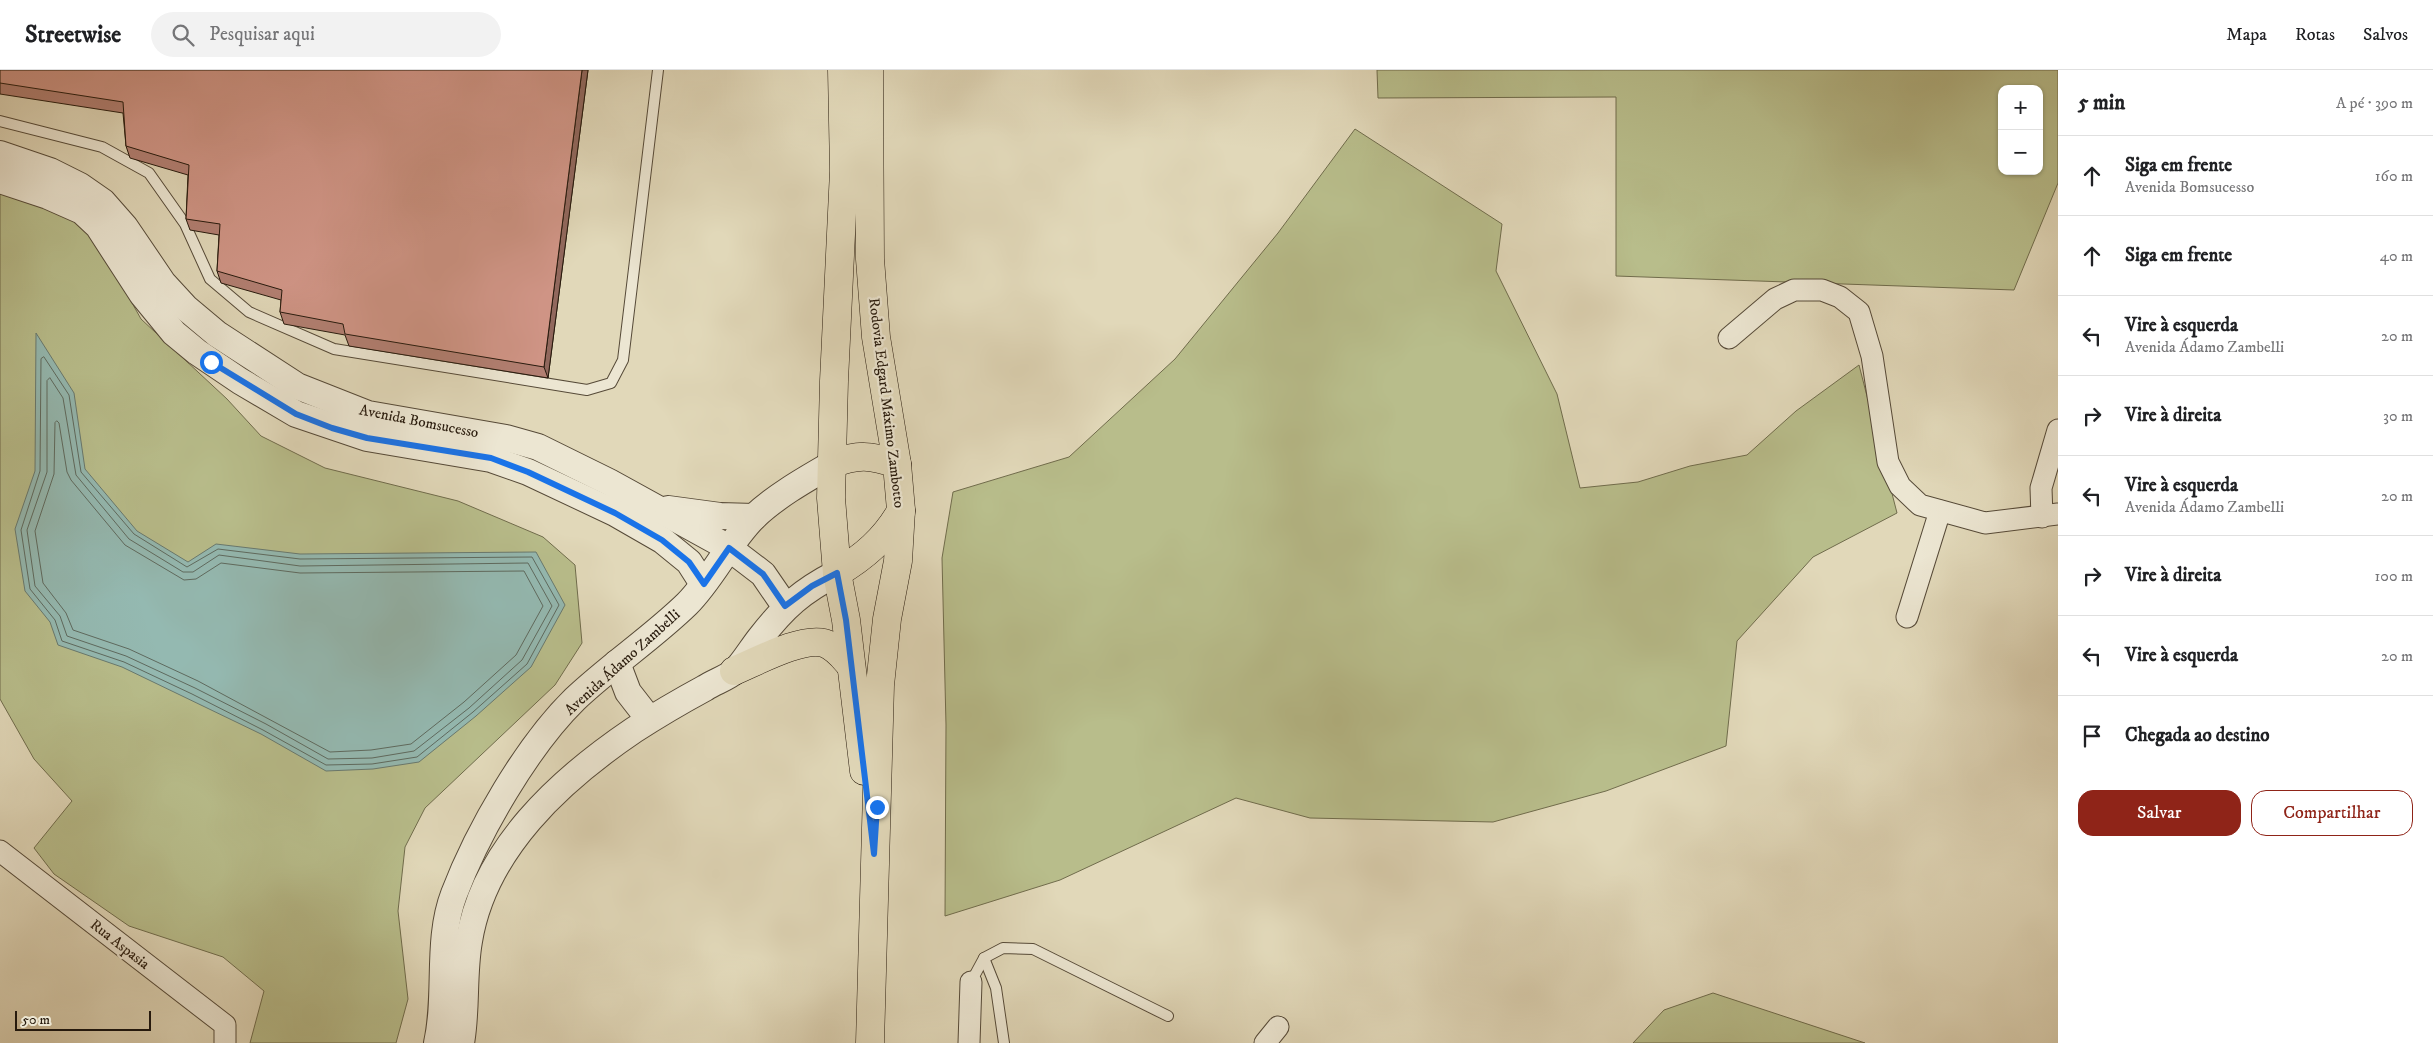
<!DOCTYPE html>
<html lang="pt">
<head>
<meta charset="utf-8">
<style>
	:root { --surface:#fff; --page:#f2f2f2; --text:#202124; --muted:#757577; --line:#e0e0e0; --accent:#8f2418 }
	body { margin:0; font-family:"IM FELL DW Pica",serif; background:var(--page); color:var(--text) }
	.controls { position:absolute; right:15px; top:15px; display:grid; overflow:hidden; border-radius:10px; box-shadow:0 1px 4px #0004 }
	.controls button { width:45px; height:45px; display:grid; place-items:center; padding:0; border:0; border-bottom:1px solid var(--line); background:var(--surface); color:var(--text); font:25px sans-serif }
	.scale { position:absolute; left:15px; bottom:12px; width:136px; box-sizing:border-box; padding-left:5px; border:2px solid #271a0d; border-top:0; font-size:14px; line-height:18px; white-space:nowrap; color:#271a0d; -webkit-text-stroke:4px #ece6d2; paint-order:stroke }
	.stop { position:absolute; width:15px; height:15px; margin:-11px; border:4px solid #1a73e8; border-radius:50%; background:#fff }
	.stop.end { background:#1a73e8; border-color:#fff; box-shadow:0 1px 5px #0008 }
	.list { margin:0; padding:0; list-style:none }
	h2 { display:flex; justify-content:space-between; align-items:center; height:65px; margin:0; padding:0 20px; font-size:21px }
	h2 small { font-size:16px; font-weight:400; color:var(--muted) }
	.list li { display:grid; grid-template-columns:32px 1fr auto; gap:15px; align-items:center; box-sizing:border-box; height:80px; padding:0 20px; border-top:1px solid var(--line) }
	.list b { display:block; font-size:19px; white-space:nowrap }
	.list p { margin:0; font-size:16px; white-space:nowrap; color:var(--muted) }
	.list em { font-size:16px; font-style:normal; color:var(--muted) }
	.actions { display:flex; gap:10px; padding:15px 20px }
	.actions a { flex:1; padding:11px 0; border:1px solid var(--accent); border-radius:15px; text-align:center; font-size:18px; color:var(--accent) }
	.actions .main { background:var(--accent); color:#fff }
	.icon { flex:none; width:28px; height:28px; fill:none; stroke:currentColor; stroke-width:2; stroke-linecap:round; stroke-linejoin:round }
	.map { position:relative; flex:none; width:2058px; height:973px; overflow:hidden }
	header { display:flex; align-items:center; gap:30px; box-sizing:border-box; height:70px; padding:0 25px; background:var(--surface); border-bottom:1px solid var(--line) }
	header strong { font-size:24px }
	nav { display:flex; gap:28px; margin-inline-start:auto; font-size:18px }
	.search { width:350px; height:45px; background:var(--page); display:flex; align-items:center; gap:12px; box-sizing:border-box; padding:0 18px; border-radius:28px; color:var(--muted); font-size:19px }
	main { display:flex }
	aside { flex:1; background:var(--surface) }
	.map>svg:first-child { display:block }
</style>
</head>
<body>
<header>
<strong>Streetwise</strong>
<div class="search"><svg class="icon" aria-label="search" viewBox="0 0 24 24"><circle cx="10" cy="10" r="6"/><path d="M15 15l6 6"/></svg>Pesquisar aqui</div>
<nav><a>Mapa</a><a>Rotas</a><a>Salvos</a></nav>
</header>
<main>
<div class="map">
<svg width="2058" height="973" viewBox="0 0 2058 973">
	<rect width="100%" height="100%" fill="#e1d8b9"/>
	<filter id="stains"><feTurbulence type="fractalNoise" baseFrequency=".004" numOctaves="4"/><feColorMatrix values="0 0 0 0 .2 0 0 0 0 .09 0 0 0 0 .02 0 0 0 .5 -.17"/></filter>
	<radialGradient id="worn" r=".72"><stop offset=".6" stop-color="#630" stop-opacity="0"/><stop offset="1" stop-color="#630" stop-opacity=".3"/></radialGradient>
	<g fill="#b8bd8b" stroke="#706c4c" fill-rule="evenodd">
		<path d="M 1377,0 L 2058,0 L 2058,113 L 2014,220 L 1616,206 L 1616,27 L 1378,28 ZM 2002,19 L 2039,19 L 2039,101 L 2002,101 Z"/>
		<polygon points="1355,59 1502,154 1496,201 1557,324 1580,418 1638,412 1690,396 1747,385 1796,341 1859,295 1897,443 1813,487 1737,571 1726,676 1606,721 1493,752 1310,748 1236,728 1060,810 945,846 946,655 942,488 953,422 1069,387 1175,289 1278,163"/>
		<polygon points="0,120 75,149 106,186 141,249 227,329 261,366 325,398 458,431 543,467 575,495 582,573 555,615 425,738 405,777 398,841 408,929 396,973 250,973 264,921 223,887 129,856 54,804 34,778 72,731 34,689 0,629"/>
		<polygon points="1713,923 1865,973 1633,973 1664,940"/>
	</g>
	<polygon fill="#94b9b1" stroke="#68796f" points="36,263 74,323 85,399 137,461 188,492 216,474 300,484 536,482 565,535 531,597 476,646 419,692 373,699 326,701 261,664 122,597 58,575 50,552 25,521 15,459 35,401"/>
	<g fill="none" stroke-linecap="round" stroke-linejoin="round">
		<g stroke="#5e6a5f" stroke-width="1">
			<polygon points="44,287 69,325 81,402 134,464 187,497 218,479 300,489 532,487 559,535 527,594 473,642 417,687 372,694 326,695 263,660 192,624 124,592 62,571 55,550 30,519 21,460 40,401 41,289"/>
			<polygon points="50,308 63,328 76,405 129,469 183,502 193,502 219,485 300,496 528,493 552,536 522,590 469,638 414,681 372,688 328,689 266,654 195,618 126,586 67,566 60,546 35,516 27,460 47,402 47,311"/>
			<polygon points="57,351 59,353 67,402 71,410 125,475 184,510 196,509 221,493 300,503 524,501 543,536 516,585 464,632 411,674 371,680 330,682 198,611 129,579 73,560 66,543 43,513 35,461 54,404 55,353"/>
		</g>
		<g stroke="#564a38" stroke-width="12">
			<g id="service">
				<polyline points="0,51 102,77 149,103 185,154 210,209 249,242 334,279 587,320 611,313 623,290 658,0"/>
				<polyline points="984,888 996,918 1004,973"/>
				<polyline points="971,912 984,888 1003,878 1033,879 1168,946"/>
			</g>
		</g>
		<g stroke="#564a38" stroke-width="23">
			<g id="minor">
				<polyline points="1729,268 1775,229 1794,220 1822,220 1840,227 1859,242 1872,286 1888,392 1900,416 1920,435 1985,453 2058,444"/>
				<polyline points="2042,447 2041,418 2058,360"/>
				<polyline points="1907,547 1940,441"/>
				<polyline points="0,781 225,955 225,973"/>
				<polyline points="969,973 971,912"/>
				<polyline points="1265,973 1278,957"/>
			</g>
		</g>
		<g stroke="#564a38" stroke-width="28">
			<g id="tertiary">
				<polyline points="0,84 50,101 80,116 103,132 125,157 163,213 186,238 217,264 297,316 368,344 506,368 538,377 609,412 729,478 763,504 785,536"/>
				<polyline points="0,110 48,126 82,141 98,156 142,224 174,263 197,282 240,311 296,344 367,368 491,389 528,402 615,443 662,470 689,492 703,514"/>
				<polyline points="668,439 720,446 754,447"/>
				<polyline points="617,593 628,622 649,649"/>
				<path d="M 437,973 C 448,924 436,871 454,824 C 478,761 527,676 575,629 C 611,595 652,568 687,534 C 713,508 728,473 754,447 C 776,426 806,409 832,394"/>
				<path d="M 461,973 C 467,940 463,905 469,871 C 484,779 560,710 634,660 C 657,645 681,631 705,618 C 714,612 727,608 735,601 C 744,592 752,578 760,568 C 784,537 802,521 837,503"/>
			</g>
		</g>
		<g stroke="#271a0d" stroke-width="29">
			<g id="primary">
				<polyline points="842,0 844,101 834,311 831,428 837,503 846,550 864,701"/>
				<polyline points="869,0 870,189 876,267 897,394 901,440 898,491 887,549 880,615 870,973"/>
				<path d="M 832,394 C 858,384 870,385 897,394"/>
				<path d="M 837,503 C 864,487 885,469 901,441"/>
				<path d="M 734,601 C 756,592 801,567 824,573 C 836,577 843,587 851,596"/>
			</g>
		</g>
		<use href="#service" stroke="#ece6d2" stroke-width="10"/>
		<use href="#minor" stroke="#ece6d2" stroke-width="21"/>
		<use href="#tertiary" stroke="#ece6d2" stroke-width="26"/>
		<use href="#primary" stroke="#e1d8b9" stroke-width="28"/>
	</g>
	<polygon fill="#b27f72" stroke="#271a0d" points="0,0 588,0 548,308 349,276 345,265 284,254 280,242 281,230 221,213 217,201 219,165 190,160 186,149 188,105 130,88 126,76 123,43 0,24"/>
	<polygon fill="#91685d" stroke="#271a0d" points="582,0 588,0 548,308 544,297"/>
	<polygon fill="#cf9485" stroke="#271a0d" points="0,0 582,0 544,297 345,264 343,254 280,242 282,220 217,201 220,154 186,149 189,95 126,76 123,32 0,13"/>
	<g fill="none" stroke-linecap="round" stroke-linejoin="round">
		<polyline stroke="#1a73e8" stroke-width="6" points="211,292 296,344 332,358 367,368 491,388 528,402 615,443 662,470 689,492 704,514 729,478 763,504 785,536 812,516 837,503 846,550 874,784 877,737"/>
	</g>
	<g text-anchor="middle" stroke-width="4.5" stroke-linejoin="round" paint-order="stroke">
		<g font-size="15" fill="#271a0d" stroke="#ece6d2">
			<text transform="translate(887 333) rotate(83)" y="5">Rodovia Edgard Máximo Zambotto</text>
			<text transform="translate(419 351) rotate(11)" y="5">Avenida Bomsucesso</text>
			<text transform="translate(622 592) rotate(-42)" y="5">Avenida Ádamo Zambelli</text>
			<text transform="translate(120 874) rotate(38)" y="5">Rua Aspasia</text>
		</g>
	</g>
	<rect width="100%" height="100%" filter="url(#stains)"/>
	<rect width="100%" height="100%" fill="url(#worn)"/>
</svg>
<div class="controls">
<button>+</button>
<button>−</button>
</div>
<div class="scale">50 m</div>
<div class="stop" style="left:211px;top:292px"></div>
<div class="stop end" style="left:877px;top:737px"></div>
</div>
<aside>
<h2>5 min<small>A pé · 390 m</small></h2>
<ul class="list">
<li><svg class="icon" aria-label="ahead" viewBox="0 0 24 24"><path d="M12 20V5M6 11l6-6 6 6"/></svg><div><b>Siga em frente</b><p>Avenida Bomsucesso</p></div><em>160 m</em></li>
<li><svg class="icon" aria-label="ahead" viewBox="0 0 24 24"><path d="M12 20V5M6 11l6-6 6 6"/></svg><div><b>Siga em frente</b></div><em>40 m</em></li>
<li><svg class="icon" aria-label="left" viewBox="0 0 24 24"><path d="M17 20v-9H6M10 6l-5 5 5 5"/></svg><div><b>Vire à esquerda</b><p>Avenida Ádamo Zambelli</p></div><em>20 m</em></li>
<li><svg class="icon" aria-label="right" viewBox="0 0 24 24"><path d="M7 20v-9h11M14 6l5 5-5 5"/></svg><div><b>Vire à direita</b></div><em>30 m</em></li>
<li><svg class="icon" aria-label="left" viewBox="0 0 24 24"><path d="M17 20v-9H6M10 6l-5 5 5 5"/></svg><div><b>Vire à esquerda</b><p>Avenida Ádamo Zambelli</p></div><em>20 m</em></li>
<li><svg class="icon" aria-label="right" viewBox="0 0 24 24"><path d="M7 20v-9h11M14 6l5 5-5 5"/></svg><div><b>Vire à direita</b></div><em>100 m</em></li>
<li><svg class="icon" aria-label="left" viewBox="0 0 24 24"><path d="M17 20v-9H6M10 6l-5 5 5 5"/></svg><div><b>Vire à esquerda</b></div><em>20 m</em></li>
<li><svg class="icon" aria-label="arrive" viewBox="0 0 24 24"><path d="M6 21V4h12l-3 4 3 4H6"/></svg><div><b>Chegada ao destino</b></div></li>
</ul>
<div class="actions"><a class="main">Salvar</a><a>Compartilhar</a></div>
</aside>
</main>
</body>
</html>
